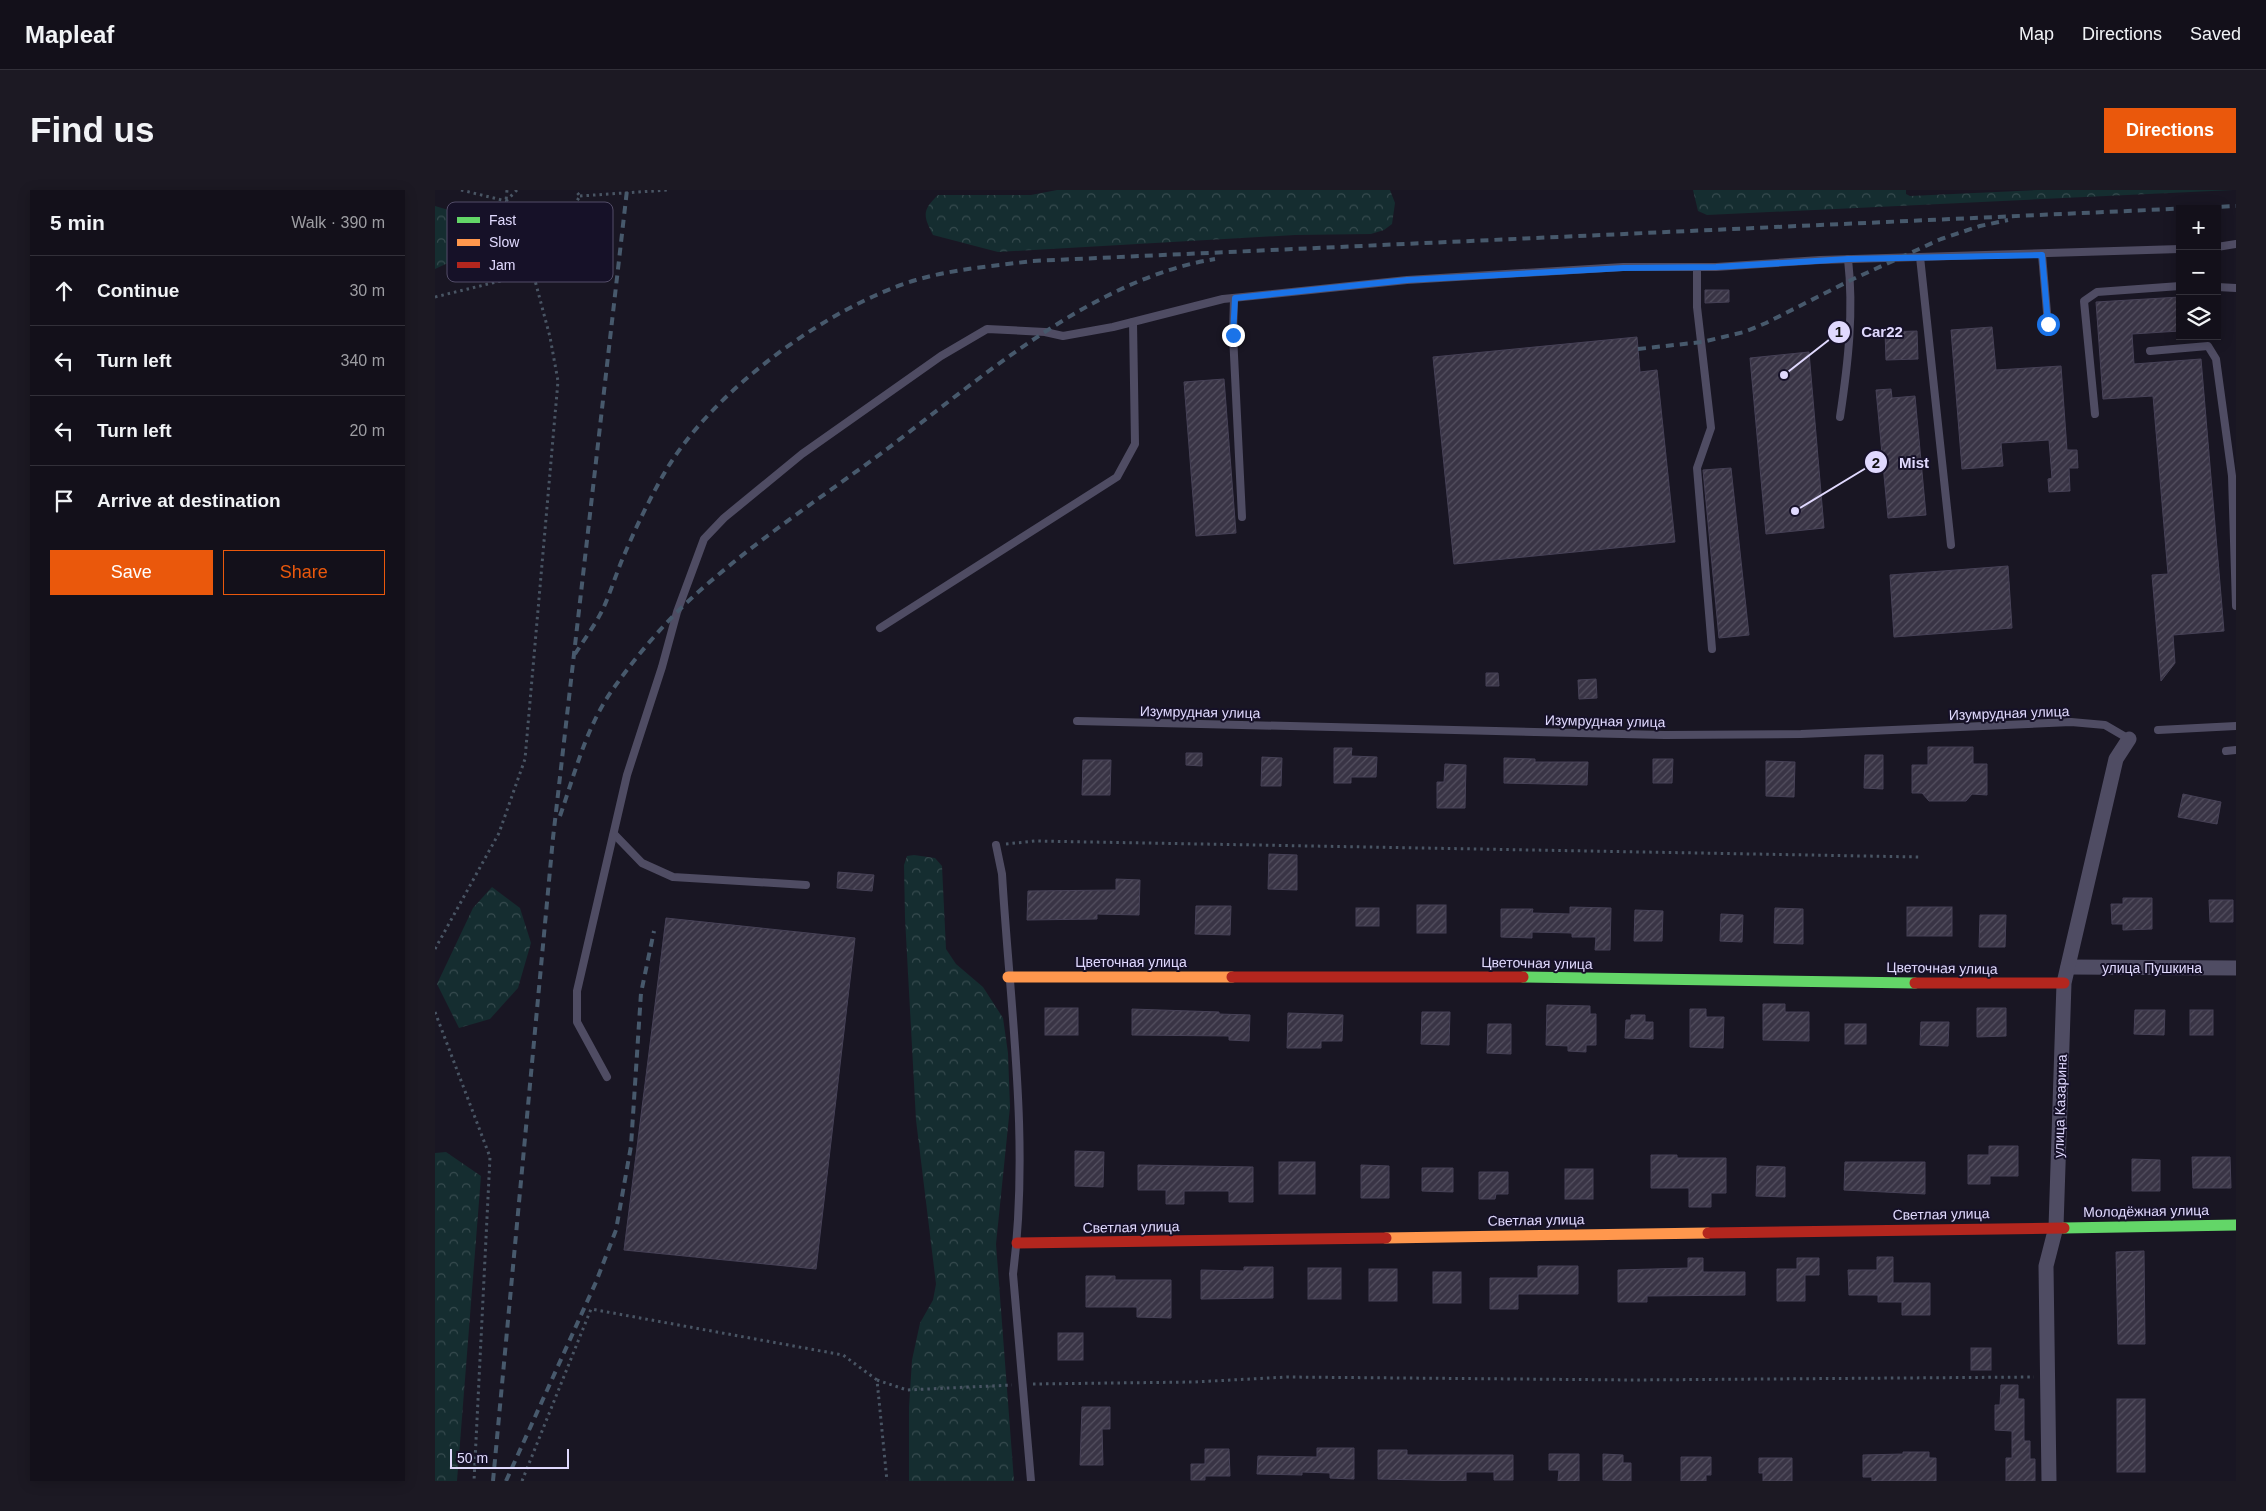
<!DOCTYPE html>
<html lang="en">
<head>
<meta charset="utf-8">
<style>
	:root { --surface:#13101a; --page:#1c1923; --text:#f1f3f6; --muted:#9d9da2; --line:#323039; --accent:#ea580c }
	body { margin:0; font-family:Helvetica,sans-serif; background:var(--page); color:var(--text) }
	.controls { position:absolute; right:15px; top:15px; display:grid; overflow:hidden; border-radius:0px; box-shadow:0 2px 12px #0003 }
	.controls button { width:45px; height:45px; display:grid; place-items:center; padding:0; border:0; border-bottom:1px solid var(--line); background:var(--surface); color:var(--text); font:25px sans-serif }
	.scale { position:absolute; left:15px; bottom:12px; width:119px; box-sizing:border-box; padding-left:5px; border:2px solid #e0d9fe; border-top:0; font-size:14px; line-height:18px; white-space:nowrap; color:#e0d9fe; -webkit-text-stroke:4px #161128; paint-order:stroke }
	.stop { position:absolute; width:15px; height:15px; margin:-11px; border:4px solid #1a73e8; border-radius:50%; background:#fff }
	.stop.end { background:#1a73e8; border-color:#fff; box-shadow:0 1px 5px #0008 }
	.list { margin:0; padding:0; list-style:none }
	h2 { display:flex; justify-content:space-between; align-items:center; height:65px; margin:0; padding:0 20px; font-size:21px }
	h2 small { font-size:16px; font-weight:400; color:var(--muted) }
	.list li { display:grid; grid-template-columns:32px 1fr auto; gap:15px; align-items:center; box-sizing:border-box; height:70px; padding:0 20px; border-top:1px solid var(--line) }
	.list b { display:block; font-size:19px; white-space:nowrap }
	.list em { font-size:16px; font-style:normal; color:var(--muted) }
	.actions { display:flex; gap:10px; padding:15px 20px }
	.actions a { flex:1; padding:11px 0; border:1px solid var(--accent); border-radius:0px; text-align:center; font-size:18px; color:var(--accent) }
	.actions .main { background:var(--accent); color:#fff }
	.icon { flex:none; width:28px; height:28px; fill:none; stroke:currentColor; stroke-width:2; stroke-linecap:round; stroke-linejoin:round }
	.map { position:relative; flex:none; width:1801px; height:1291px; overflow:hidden; border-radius:0px }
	header { display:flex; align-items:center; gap:30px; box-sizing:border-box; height:70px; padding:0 25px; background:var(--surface); border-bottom:1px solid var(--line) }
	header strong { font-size:24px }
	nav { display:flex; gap:28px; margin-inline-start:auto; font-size:18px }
	.intro { display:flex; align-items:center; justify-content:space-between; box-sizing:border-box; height:120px; padding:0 30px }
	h1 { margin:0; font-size:35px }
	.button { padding:12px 22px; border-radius:0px; background:var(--accent); color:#fff; font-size:18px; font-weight:700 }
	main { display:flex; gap:30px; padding:0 30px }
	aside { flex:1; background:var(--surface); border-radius:0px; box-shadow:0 2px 12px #0003 }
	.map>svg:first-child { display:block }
</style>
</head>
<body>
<header>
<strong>Mapleaf</strong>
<nav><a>Map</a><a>Directions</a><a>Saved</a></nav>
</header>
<div class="intro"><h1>Find us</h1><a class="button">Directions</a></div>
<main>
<aside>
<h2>5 min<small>Walk · 390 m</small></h2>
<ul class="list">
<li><svg class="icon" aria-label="ahead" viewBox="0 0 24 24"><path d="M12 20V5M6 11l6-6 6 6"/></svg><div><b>Continue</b></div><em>30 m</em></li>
<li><svg class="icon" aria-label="left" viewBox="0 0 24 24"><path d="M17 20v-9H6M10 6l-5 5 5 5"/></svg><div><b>Turn left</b></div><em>340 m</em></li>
<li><svg class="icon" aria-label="left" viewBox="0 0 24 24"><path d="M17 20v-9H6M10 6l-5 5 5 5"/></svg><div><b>Turn left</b></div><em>20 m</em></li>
<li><svg class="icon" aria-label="arrive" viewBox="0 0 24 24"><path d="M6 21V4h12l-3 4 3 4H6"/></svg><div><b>Arrive at destination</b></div></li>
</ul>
<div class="actions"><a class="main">Save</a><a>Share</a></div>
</aside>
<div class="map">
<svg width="1801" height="1291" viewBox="0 0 1801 1291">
	<defs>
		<pattern id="forest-crowns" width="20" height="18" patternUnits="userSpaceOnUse" patternTransform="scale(1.25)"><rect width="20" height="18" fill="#152d30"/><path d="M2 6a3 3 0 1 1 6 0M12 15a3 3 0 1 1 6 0" fill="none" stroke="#374b4f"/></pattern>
		<pattern id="building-hatch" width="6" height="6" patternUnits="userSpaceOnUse" patternTransform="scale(1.25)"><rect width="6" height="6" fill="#393445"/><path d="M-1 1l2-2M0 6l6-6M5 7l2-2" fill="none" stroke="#555161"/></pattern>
	</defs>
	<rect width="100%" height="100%" fill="#191623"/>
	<g fill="url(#forest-crowns)">
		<path d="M 622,0 L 955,0 L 960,13 L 957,34 L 949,40 L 936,44 L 860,45 L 563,62 L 498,45 C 488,26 487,20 503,5 L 596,5 Z"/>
		<polygon points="1258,0 1471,0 1471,4 1475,6 1603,0 1798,0 1272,25 1263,21"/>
		<polygon points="0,16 34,26 30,65 0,79"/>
		<polygon points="479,665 500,668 507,676 511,759 521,774 548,797 568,828 573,863 575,917 561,1054 579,1291 474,1291 474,1217 477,1170 485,1133 498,1110 501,1094 481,930 470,728 469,675 472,666"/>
		<polygon points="57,697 85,718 96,753 83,798 55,829 24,838 2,794 38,718"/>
		<polygon points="11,962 46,986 22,1291 0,1291 0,963"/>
	</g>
	<g fill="url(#building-hatch)" stroke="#464156">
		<polygon points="1270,100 1294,100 1294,112 1270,113"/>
		<polygon points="1745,107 1745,141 1697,144 1699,174 1766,169 1789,441 1738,445 1740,473 1726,491 1717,385 1733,384 1718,206 1668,209 1661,112"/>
		<polygon points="1557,137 1561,180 1626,176 1632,260 1642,260 1643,278 1634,278 1635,301 1614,302 1613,289 1617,288 1614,250 1566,253 1568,276 1527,279 1516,140"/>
		<polygon points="1482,141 1483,169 1451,170 1450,142"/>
		<polygon points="1202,147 1205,182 1222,180 1240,352 1019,374 998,167"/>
		<polygon points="1374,162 1389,338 1331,344 1315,168"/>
		<polygon points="789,189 801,343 761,346 749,192"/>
		<polygon points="1456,199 1457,208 1480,206 1491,325 1453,328 1441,200"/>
		<polygon points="1296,278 1314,445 1284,448 1268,280"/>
		<polygon points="1573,376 1577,438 1459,447 1455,385"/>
		<polygon points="1051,483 1063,483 1064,496 1051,496"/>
		<polygon points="1161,489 1162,508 1144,509 1143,490"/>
		<polygon points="1493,557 1538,557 1538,574 1552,574 1552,605 1537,604 1531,611 1494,611 1487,603 1477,603 1477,575 1493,575"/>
		<polygon points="899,558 917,558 916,566 942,567 941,587 916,587 916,593 899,593"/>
		<polygon points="751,563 767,563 767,576 751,575"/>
		<polygon points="1430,565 1448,565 1448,599 1429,598"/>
		<polygon points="827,567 847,568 846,596 826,596"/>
		<polygon points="1069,568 1100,569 1100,572 1153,572 1152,595 1069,593"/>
		<polygon points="1218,569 1238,569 1237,593 1218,593"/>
		<polygon points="648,570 676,570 675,605 647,605"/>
		<polygon points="1331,571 1360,572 1359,607 1331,606"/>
		<polygon points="1010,574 1031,575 1030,618 1002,618 1002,592 1009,592"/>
		<polygon points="1748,604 1786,612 1782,634 1743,627"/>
		<polygon points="834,664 862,665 862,700 833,699"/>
		<polygon points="403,682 439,685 437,701 402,698"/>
		<polygon points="681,689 705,690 704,725 662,724 662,729 592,730 593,701 681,700"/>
		<polygon points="1688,708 1717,708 1717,739 1688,740 1688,734 1677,734 1676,714 1688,714"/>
		<polygon points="1774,710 1798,710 1798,732 1775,732"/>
		<rect x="982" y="715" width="29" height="28"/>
		<polygon points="761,716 796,716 795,745 760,744"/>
		<polygon points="1135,717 1176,718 1175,760 1160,760 1161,747 1137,747 1137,743 1097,742 1097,748 1066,747 1066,719 1098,719 1097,723 1135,724"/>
		<rect x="1472" y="717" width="45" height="29"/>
		<rect x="921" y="718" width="23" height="18"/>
		<polygon points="1340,718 1368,719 1368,754 1339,753"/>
		<polygon points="1200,720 1228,721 1227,751 1199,751"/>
		<polygon points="1286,724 1308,725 1307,752 1285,751"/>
		<polygon points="1545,725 1571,725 1570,757 1544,757"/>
		<polygon points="231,728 420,748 381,1079 189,1060"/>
		<polygon points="1328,814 1350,814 1350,822 1374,822 1374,851 1328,850"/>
		<polygon points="1112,815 1155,816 1155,824 1161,824 1161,855 1151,855 1151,862 1133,861 1133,856 1111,855"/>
		<rect x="610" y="818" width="33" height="27"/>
		<polygon points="1542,818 1571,818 1571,846 1542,847"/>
		<polygon points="697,819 784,822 784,824 815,825 814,851 794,850 794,846 697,845"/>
		<polygon points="1255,819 1271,819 1271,827 1289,827 1288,858 1255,857"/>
		<polygon points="1700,820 1730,820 1729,845 1699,844"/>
		<rect x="1755" y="820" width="23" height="25"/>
		<polygon points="987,822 1015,822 1014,855 986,854"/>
		<polygon points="853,823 908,825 907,851 886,851 886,858 852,858"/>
		<polygon points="1196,825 1210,825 1210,832 1218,832 1218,849 1190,848 1191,830 1196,830"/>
		<polygon points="1486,832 1514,832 1513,856 1485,855"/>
		<polygon points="1053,834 1076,834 1076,864 1052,863"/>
		<rect x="1410" y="834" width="21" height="20"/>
		<polygon points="1554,956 1583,956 1583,986 1555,986 1555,994 1533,994 1533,965 1554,965"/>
		<polygon points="640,961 669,962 668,997 640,996"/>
		<polygon points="1216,965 1242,965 1242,968 1291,968 1291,1003 1276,1003 1276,1017 1254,1017 1254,998 1216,998"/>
		<polygon points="1757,967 1795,967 1796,998 1758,998"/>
		<polygon points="1697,969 1725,970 1725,1001 1697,1001"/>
		<rect x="844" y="972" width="36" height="32"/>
		<polygon points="1410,972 1490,972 1490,1004 1409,1000"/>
		<polygon points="703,975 818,977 818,1012 794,1012 794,1001 749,1001 749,1014 731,1014 731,1000 703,1000"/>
		<polygon points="926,975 954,976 954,1008 926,1008"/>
		<polygon points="1322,976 1350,977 1350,1007 1321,1006"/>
		<polygon points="987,978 1018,978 1018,1002 987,1001"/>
		<rect x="1130" y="979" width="28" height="30"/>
		<polygon points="1044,982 1073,982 1073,1004 1061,1004 1060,1009 1044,1009"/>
		<polygon points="1709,1061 1710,1154 1683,1154 1681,1062"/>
		<polygon points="1442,1067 1458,1067 1458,1093 1495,1093 1495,1125 1467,1125 1467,1112 1443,1112 1443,1105 1414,1105 1413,1080 1442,1080"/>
		<polygon points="1253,1068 1268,1068 1268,1082 1310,1082 1310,1105 1212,1106 1212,1112 1183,1112 1183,1080 1253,1078"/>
		<polygon points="1362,1068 1384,1068 1384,1085 1370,1085 1370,1111 1342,1111 1342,1079 1362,1079"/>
		<polygon points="1103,1076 1143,1076 1143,1104 1083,1104 1083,1119 1055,1119 1055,1088 1103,1088"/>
		<polygon points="809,1077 838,1077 838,1108 766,1109 766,1080 809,1081"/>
		<rect x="873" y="1078" width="33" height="31"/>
		<rect x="934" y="1079" width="28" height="32"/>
		<rect x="998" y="1082" width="28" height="31"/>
		<polygon points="651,1086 680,1086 680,1090 736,1090 736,1128 702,1127 702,1117 651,1117"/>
		<rect x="623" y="1143" width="25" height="27"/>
		<rect x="1536" y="1158" width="20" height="22"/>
		<polygon points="1566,1195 1583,1195 1583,1209 1589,1209 1589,1251 1595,1251 1595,1269 1600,1269 1600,1291 1571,1291 1571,1268 1577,1268 1577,1241 1560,1240 1560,1215 1565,1215"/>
		<rect x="1682" y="1209" width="28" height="73"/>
		<polygon points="647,1217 675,1217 675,1239 667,1239 668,1275 645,1275"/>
		<polygon points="882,1258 919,1258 919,1289 895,1288 895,1283 867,1282 867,1285 822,1284 823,1266 882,1267"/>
		<polygon points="770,1259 794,1259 795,1286 770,1286 770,1290 756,1290 756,1274 770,1274"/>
		<polygon points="943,1260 972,1260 972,1265 1078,1265 1078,1290 1059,1290 1059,1282 1031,1282 1031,1291 943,1289"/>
		<polygon points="1468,1262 1494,1262 1494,1268 1501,1268 1501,1291 1437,1291 1437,1287 1428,1287 1428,1265 1468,1264"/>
		<polygon points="1114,1264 1144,1264 1144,1291 1123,1291 1124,1280 1114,1280"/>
		<polygon points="1168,1264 1188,1265 1188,1273 1196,1273 1196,1291 1168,1290"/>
		<polygon points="1246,1267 1276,1267 1276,1285 1271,1285 1271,1291 1246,1291"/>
		<polygon points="1324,1268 1357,1268 1357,1291 1328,1291 1328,1283 1324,1283"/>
	</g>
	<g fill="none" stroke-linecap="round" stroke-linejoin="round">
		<g stroke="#495564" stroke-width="3" stroke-dasharray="2.5 4" stroke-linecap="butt">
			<polyline points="26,0 71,11"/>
			<polyline points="145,6 233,0"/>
			<polyline points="71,11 82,0"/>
			<polyline points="0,107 98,83 76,51 71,11 72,0"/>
			<polyline points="571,654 600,651 1484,667"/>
			<polyline points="0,759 64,643 90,569 123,191 115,147 98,83 145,6 140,0"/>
			<polyline points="0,822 55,967 39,1291"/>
			<polyline points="442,1190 472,1200 577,1195"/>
			<polyline points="598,1194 759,1192 852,1187 1198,1190 1599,1187"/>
			<polyline points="87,1291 156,1119 408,1165 442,1190 452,1291"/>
		</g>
		<g stroke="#4f4c63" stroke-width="8">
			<polyline points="1782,57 1801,54"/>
			<polyline points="1607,65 1613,134"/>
			<polyline points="1485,67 1516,355"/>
			<polyline points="1262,77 1262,117 1276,238 1262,278 1277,459"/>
			<polyline points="1782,97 1801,98"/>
			<polyline points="799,108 798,145 807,327"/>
			<polyline points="1715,161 1773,156 1781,169 1797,286 1801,416"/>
			<polyline points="1660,224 1649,111 1662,102 1745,96"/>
			<path d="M 1405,227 C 1413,174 1419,122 1413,69"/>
			<polyline points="445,438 682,287 700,254 698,132"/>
			<polyline points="642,531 1230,545 1366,544 1636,532 1670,535 1694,549"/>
			<polyline points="1723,540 1801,536"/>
			<polyline points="1791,561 1801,560"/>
			<polyline points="179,644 207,673 238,687 371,695"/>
			<path d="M 561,655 L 567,684 C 575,817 595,952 578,1084 L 596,1291"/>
			<polyline points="172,887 142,832 142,801 192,585 227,477 242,422 269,349 289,328 367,264 506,166 552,139 610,142 628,146 678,137 788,109 972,90 1188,77 1281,77 1385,70 1745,59"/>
		</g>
		<g stroke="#4f4c63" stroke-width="15">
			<polyline points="1633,777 1801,778"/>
			<polyline points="1614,1291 1611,1076 1621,1037 1629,793 1681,569 1694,549"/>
		</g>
		<g stroke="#63d668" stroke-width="11">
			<polyline points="1088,787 1480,793"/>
			<polyline points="1629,1038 1801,1035"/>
		</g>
		<g stroke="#ff974d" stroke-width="11">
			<polyline points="573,787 797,787"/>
			<polyline points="951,1048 1273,1043"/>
		</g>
		<g stroke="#b3261e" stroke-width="11">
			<polyline points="797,787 1088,787"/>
			<polyline points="1480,793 1629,793"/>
			<polyline points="1273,1043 1629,1038"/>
			<polyline points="582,1053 951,1048"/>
		</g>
		<g stroke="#47596c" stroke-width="4" stroke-dasharray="8 6" stroke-linecap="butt">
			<polyline points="1203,159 1267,152 1309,142 1331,133 1416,90 1506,49 1545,36 1573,30"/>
			<path d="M 140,464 C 149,450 160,435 168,419 C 176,401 182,381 190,363 C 202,335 215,308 230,282 C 277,201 392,117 481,90 C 518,79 559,76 597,71 L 1801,16"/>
			<path d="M 125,626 C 140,583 151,537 178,499 C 197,472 220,444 244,420 C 305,361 379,313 448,262 C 545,189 657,89 780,69"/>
			<polyline points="58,1291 118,648 192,0"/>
			<polyline points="71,1291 161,1092 181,1040 196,956 206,803 219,741"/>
		</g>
	</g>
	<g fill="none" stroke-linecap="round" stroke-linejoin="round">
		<polyline stroke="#1a73e8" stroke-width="6" points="798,145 800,108 972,90 1188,78 1281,77 1413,69 1607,65 1613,134"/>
	</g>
	<g text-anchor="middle" stroke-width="4" stroke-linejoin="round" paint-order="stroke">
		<g font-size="14" fill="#e0d9fe" stroke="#161128">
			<text transform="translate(765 522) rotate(1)" y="5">Изумрудная улица</text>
			<text transform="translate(1574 523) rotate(-2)" y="5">Изумрудная улица</text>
			<text transform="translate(1170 531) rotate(1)" y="5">Изумрудная улица</text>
			<text x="696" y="777">Цветочная улица</text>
			<text transform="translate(1102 773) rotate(1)" y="5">Цветочная улица</text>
			<text transform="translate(1507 778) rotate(1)" y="5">Цветочная улица</text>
			<text x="1717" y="783">улица Пушкина</text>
			<text transform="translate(1625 916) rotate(-88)" y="5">улица Казарина</text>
			<text transform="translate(1711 1021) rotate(-1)" y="5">Молодёжная улица</text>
			<text transform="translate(1506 1024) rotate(-1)" y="5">Светлая улица</text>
			<text transform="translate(1101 1030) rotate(-1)" y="5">Светлая улица</text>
			<text transform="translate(696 1037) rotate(-1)" y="5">Светлая улица</text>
		</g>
	</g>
	<rect x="12" y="12" width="166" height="80" rx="8" fill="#161128" stroke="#534d68" stroke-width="1"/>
	<rect x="22" y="27" width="23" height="6" fill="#63d668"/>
	<rect x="22" y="49" width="23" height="7" fill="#ff974d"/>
	<rect x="22" y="72" width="23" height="6" fill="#b3261e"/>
	<g font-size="14" fill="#e0d9fe">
		<text x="54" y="35">Fast</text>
		<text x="54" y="57">Slow</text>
		<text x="54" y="80">Jam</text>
	</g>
	<path fill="none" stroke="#e0d9fe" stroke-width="2" d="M1349 185L1404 142M1360 321L1441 272"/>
	<g fill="#e0d9fe" stroke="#161128" stroke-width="2">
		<circle cx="1349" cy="185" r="5"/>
		<circle cx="1360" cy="321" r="5"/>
		<circle cx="1404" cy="142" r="12"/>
		<circle cx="1441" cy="272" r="12"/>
	</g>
	<g font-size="15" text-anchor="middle" font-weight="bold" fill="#111">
		<text x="1404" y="147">1</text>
		<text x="1441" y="278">2</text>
	</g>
	<g font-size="15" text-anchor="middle" font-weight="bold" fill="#e0d9fe" stroke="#161128" stroke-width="4" stroke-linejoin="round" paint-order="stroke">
		<text x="1447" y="147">Car22</text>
		<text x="1479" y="278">Mist</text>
	</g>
</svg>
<div class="controls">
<button>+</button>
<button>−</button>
<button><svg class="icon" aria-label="layers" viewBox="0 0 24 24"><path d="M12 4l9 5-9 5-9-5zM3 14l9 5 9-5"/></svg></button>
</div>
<div class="scale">50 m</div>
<div class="stop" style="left:1613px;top:134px"></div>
<div class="stop end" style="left:798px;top:145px"></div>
</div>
</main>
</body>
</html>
